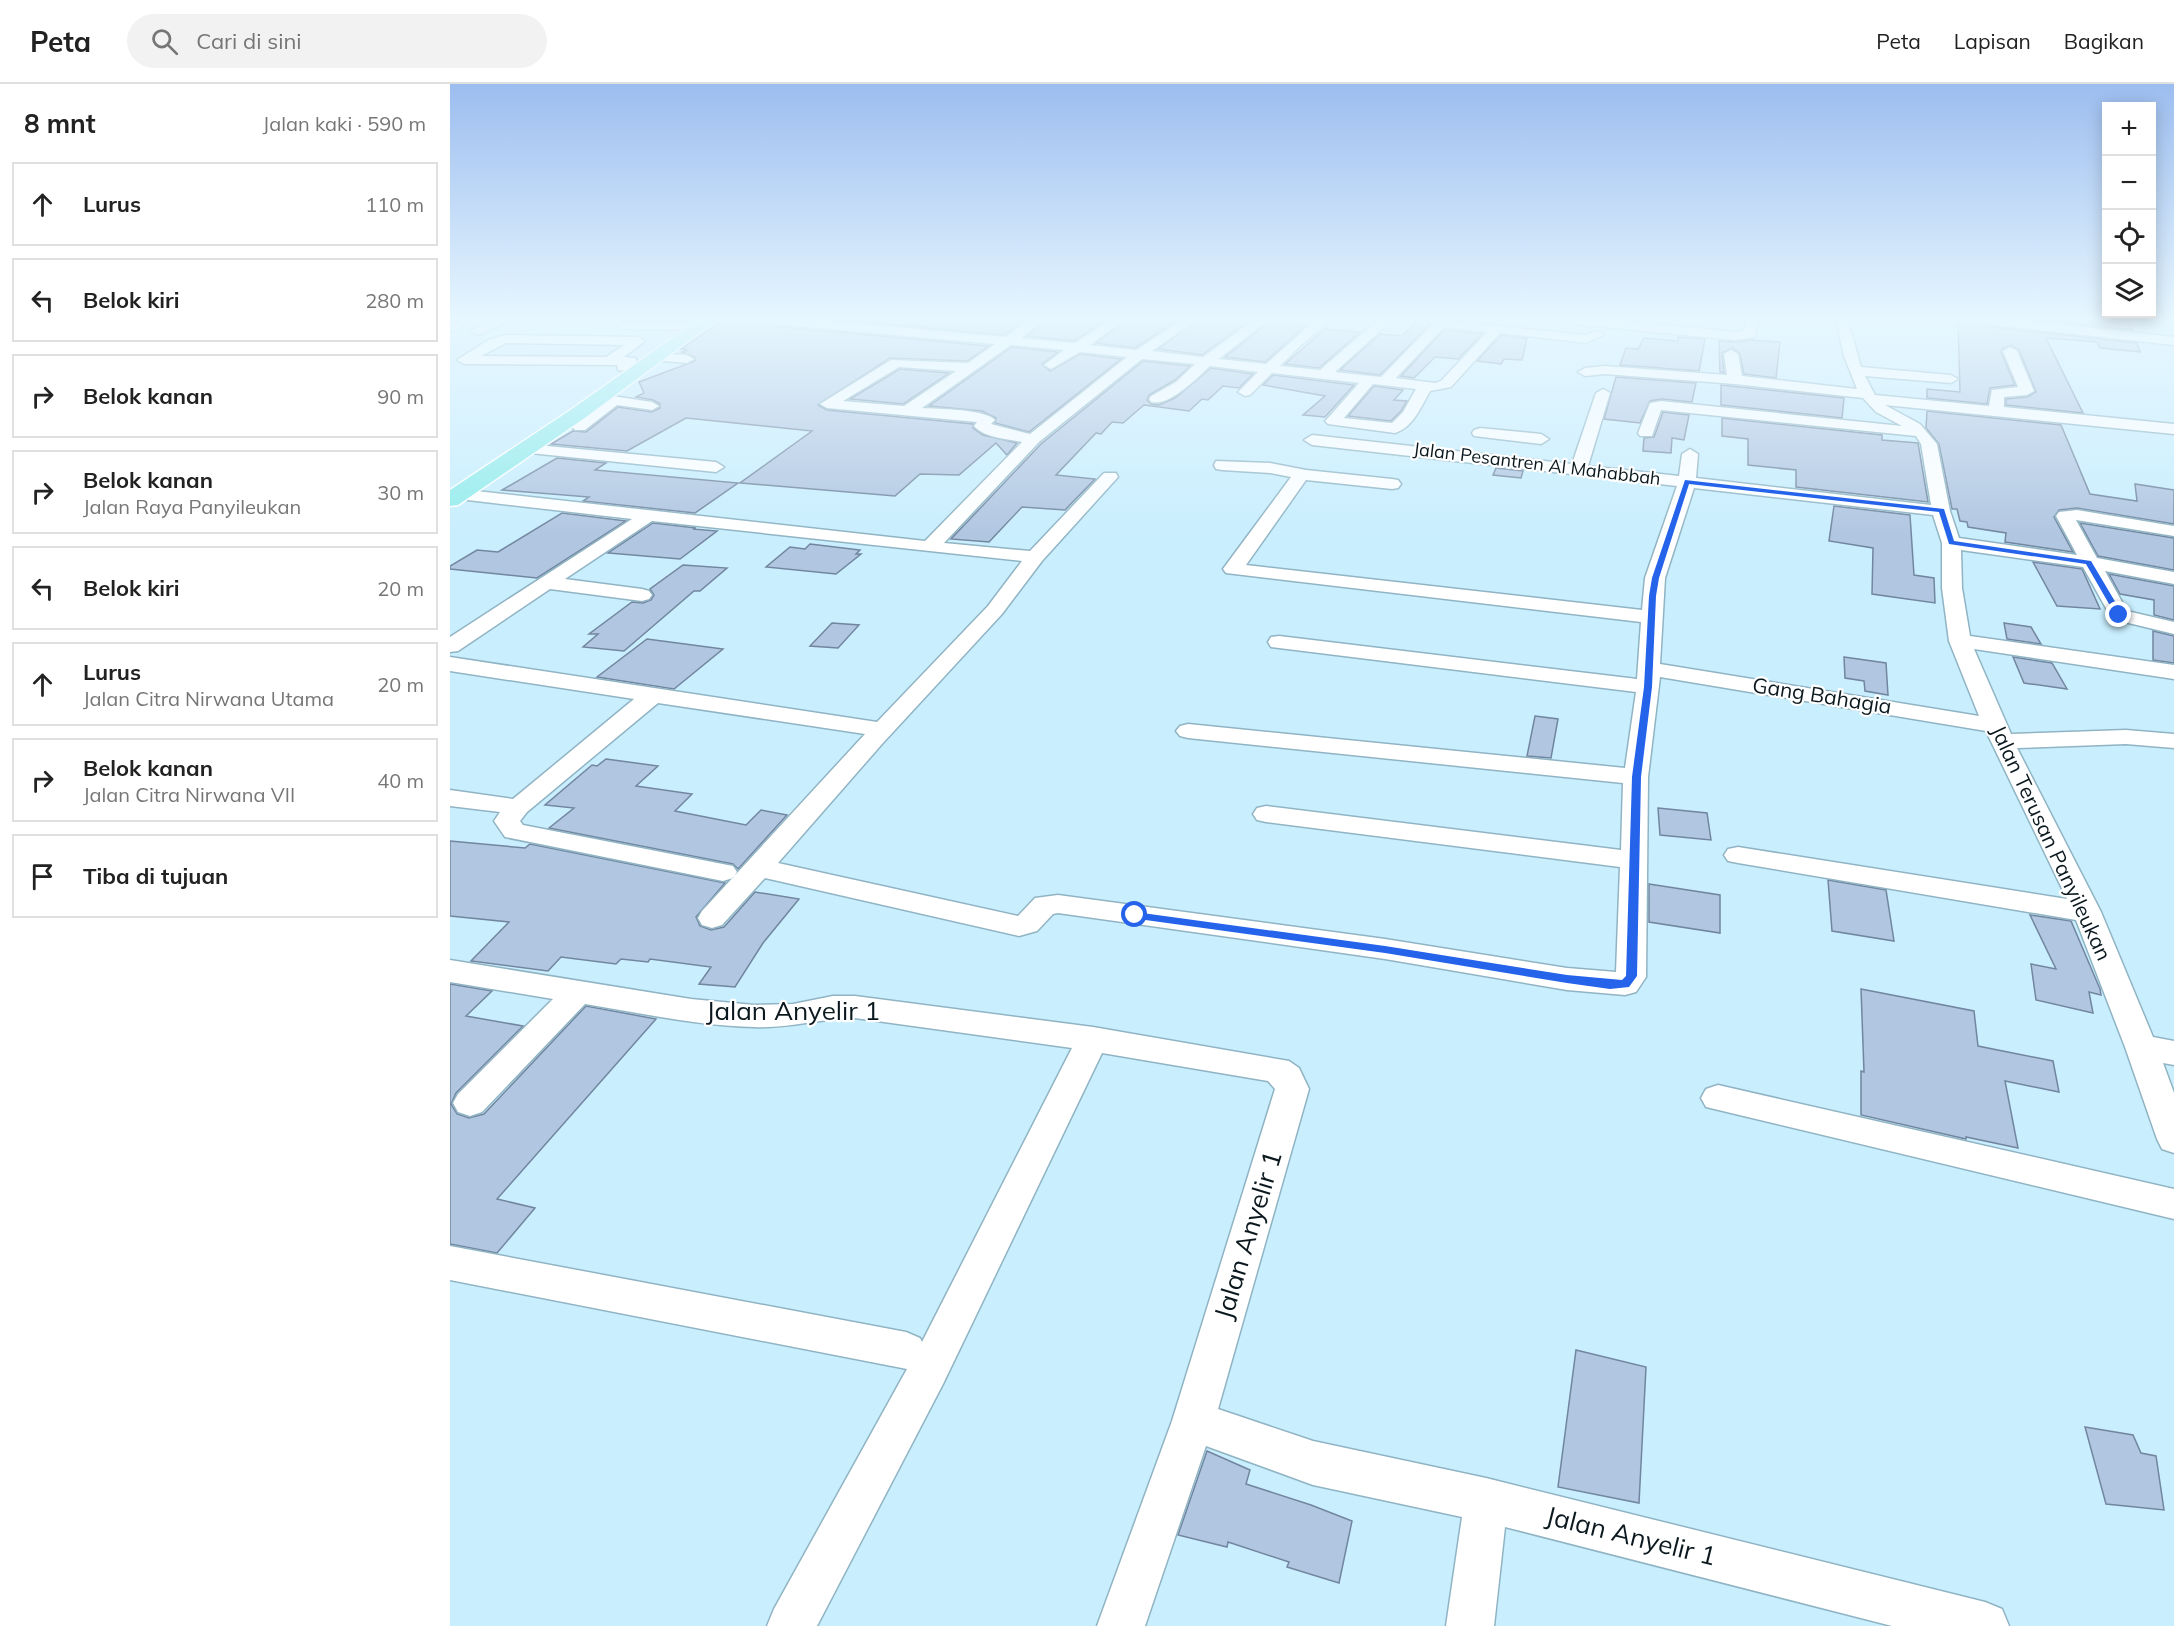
<!DOCTYPE html>
<html lang="id">
<head>
<meta charset="utf-8">
<style>
	:root { --surface:#fff; --page:#f2f2f2; --text:#222; --muted:#767676; --line:#e0e0e0 }
	body { margin:0; font-family:Mulish,sans-serif; background:var(--page); color:var(--text) }
	.controls { position:absolute; right:18px; top:18px; display:grid; overflow:hidden; border-radius:0px; box-shadow:0 3px 15px #0003 }
	.controls button { width:54px; height:54px; display:grid; place-items:center; padding:0; border:0; border-bottom:2px solid var(--line); background:var(--surface); color:var(--text); font:30px sans-serif }
	.stop { position:absolute; width:18px; height:18px; margin:-14px; border:4px solid #2563eb; border-radius:50%; background:#fff }
	.stop.end { background:#2563eb; border-color:#fff; box-shadow:0 2px 6px #0008 }
	.list { margin:0; padding:0; list-style:none }
	h2 { display:flex; justify-content:space-between; align-items:center; height:78px; margin:0; padding:0 24px; font-size:26px }
	h2 small { font-size:20px; font-weight:400; color:var(--muted) }
	.list li { display:grid; grid-template-columns:39px 1fr auto; gap:18px; align-items:center; box-sizing:border-box; height:84px; margin:0 12px 12px; padding:0 12px; border:2px solid var(--line); border-radius:0px }
	.list b { display:block; font-size:22px; white-space:nowrap }
	.list p { margin:0; font-size:20px; white-space:nowrap; color:var(--muted) }
	.list em { font-size:20px; font-style:normal; color:var(--muted) }
	.icon { flex:none; width:33px; height:33px; fill:none; stroke:currentColor; stroke-width:2; stroke-linecap:round; stroke-linejoin:round }
	.map { position:relative; flex:none; width:1724px; height:1542px; overflow:hidden }
	header { display:flex; align-items:center; gap:36px; box-sizing:border-box; height:84px; padding:0 30px; background:var(--surface); border-bottom:2px solid var(--line) }
	header strong { font-size:28px }
	nav { display:flex; gap:33px; margin-inline-start:auto; font-size:21px }
	.search { width:420px; height:54px; background:var(--page); display:flex; align-items:center; gap:15px; box-sizing:border-box; padding:0 21px; border-radius:33px; color:var(--muted); font-size:22px }
	main { display:flex }
	aside { flex:1; background:var(--surface) }
	.map>svg:first-child { display:block }
</style>
</head>
<body>
<header>
<strong>Peta</strong>
<div class="search"><svg class="icon" aria-label="search" viewBox="0 0 24 24"><circle cx="10" cy="10" r="6"/><path d="M15 15l6 6"/></svg>Cari di sini</div>
<nav><a>Peta</a><a>Lapisan</a><a>Bagikan</a></nav>
</header>
<main>
<aside>
<h2>8 mnt<small>Jalan kaki · 590 m</small></h2>
<ul class="list">
<li><svg class="icon" aria-label="ahead" viewBox="0 0 24 24"><path d="M12 20V5M6 11l6-6 6 6"/></svg><div><b>Lurus</b></div><em>110 m</em></li>
<li><svg class="icon" aria-label="left" viewBox="0 0 24 24"><path d="M17 20v-9H6M10 6l-5 5 5 5"/></svg><div><b>Belok kiri</b></div><em>280 m</em></li>
<li><svg class="icon" aria-label="right" viewBox="0 0 24 24"><path d="M7 20v-9h11M14 6l5 5-5 5"/></svg><div><b>Belok kanan</b></div><em>90 m</em></li>
<li><svg class="icon" aria-label="right" viewBox="0 0 24 24"><path d="M7 20v-9h11M14 6l5 5-5 5"/></svg><div><b>Belok kanan</b><p>Jalan Raya Panyileukan</p></div><em>30 m</em></li>
<li><svg class="icon" aria-label="left" viewBox="0 0 24 24"><path d="M17 20v-9H6M10 6l-5 5 5 5"/></svg><div><b>Belok kiri</b></div><em>20 m</em></li>
<li><svg class="icon" aria-label="ahead" viewBox="0 0 24 24"><path d="M12 20V5M6 11l6-6 6 6"/></svg><div><b>Lurus</b><p>Jalan Citra Nirwana Utama</p></div><em>20 m</em></li>
<li><svg class="icon" aria-label="right" viewBox="0 0 24 24"><path d="M7 20v-9h11M14 6l5 5-5 5"/></svg><div><b>Belok kanan</b><p>Jalan Citra Nirwana VII</p></div><em>40 m</em></li>
<li><svg class="icon" aria-label="arrive" viewBox="0 0 24 24"><path d="M6 21V4h12l-3 4 3 4H6"/></svg><div><b>Tiba di tujuan</b></div></li>
</ul>
</aside>
<div class="map">
<svg width="1724" height="1542" viewBox="0 0 1724 1542">
	<rect width="100%" height="100%" fill="#c9eefe"/>
	<g fill="#b1c6e1" stroke="#72869f" stroke-width="1.5">
		<polygon points="274,236 315,236 323,242 539,262 517,277 440,274 368,321 377,326 523,340 523,344 533,351 567,359 557,371 546,359 509,391 470,390 445,412 290,399 362,347 236,334 177,367 101,360 123,347 136,348 168,323 202,328 210,324 210,320 203,316 186,313 194,309 189,298 245,277 245,273 232,268 238,266 231,265"/>
		<polygon points="389,236 576,236 554,251"/>
		<polygon points="596,236 656,236 624,257 577,252"/>
		<polygon points="676,236 728,236 685,264 646,259"/>
		<polygon points="748,236 800,236 752,271 708,265"/>
		<polygon points="968,236 984,236 930,291 890,286 930,250 952,252"/>
		<polygon points="1508,236 1527,237 1535,242 1687,259 1690,268 1650,264 1647,258 1596,254 1633,329 1556,321 1556,315 1577,313 1586,308 1569,266 1561,261 1552,265 1551,268 1565,301 1540,304 1537,320 1477,314 1477,305 1510,308"/>
		<polygon points="1589,236 1679,236 1683,246"/>
		<polygon points="819,238 855,242 815,278 775,273"/>
		<polygon points="875,245 910,248 869,284 835,280"/>
		<polygon points="995,245 1032,250 1008,275 985,273 964,294 951,292"/>
		<polygon points="1051,251 1077,254 1072,276 1054,275 1051,280 1027,277"/>
		<polygon points="1228,253 1255,255 1249,287 1170,281 1176,264 1188,265 1194,254 1228,257"/>
		<polygon points="1302,256 1330,258 1326,294 1294,290 1290,270 1282,264 1272,269 1274,289 1270,288 1269,257 1286,258"/>
		<polygon points="562,263 608,268 592,280 600,287 630,270 671,275 579,348 545,339 546,334 532,327 479,322"/>
		<polygon points="693,277 740,282 725,296 699,311 697,316 701,320 709,321 725,314 761,284 803,290 789,304 773,302 758,316 752,315 739,327 694,321 673,339 662,338 651,350 646,349 606,391 645,395 615,426 572,423 539,458 501,455 591,360"/>
		<polygon points="450,285 499,289 453,320 400,315"/>
		<polygon points="823,291 904,301 875,333 853,331 875,312 813,301"/>
		<polygon points="1166,293 1246,299 1242,318 1211,315 1200,317 1190,339 1154,335"/>
		<polygon points="1271,301 1394,314 1392,334 1271,321"/>
		<polygon points="924,302 953,306 944,316 957,317 951,327 941,337 898,332"/>
		<polygon points="1477,327 1611,341 1640,410 1687,417 1685,400 1724,406 1724,440 1627,424 1609,426 1604,433 1623,468 1555,458 1556,449 1518,443 1517,438 1510,437 1507,425 1502,425 1489,360 1476,344"/>
		<polygon points="1213,328 1239,331 1234,356 1222,354 1221,369 1193,367 1194,354 1204,353"/>
		<polygon points="1272,334 1432,351 1432,356 1468,359 1478,418 1346,403 1346,386 1298,381 1298,355 1272,352"/>
		<polygon points="107,374 156,379 145,386 288,399 245,429 133,417 139,413 52,406"/>
		<polygon points="1046,384 1073,387 1071,394 1043,391"/>
		<polygon points="1384,422 1460,431 1464,491 1484,494 1485,519 1422,510 1423,464 1379,457"/>
		<polygon points="112,429 176,437 87,494 0,485 0,482 27,466 48,468"/>
		<polygon points="203,439 246,444 243,445 267,447 230,475 158,469"/>
		<polygon points="1630,439 1724,454 1724,486 1648,472"/>
		<polygon points="360,460 410,466 406,470 411,470 386,490 316,483 340,463 355,465"/>
		<polygon points="1583,478 1632,485 1650,525 1607,522"/>
		<polygon points="233,481 277,484 250,507 244,507 174,567 133,563 148,550 139,550 182,518 193,519 201,516 204,511 200,505"/>
		<polygon points="1659,490 1724,502 1724,536 1704,531 1704,516 1670,510"/>
		<polygon points="382,539 409,541 388,564 360,562"/>
		<polygon points="1554,539 1581,543 1591,560 1557,555"/>
		<polygon points="1703,547 1724,552 1724,579 1703,576"/>
		<polygon points="197,555 273,565 224,605 147,593"/>
		<polygon points="1394,573 1436,579 1438,611 1415,607 1414,597 1395,594"/>
		<polygon points="1563,573 1602,579 1617,605 1574,599"/>
		<polygon points="1085,632 1108,635 1101,674 1077,672"/>
		<polygon points="156,675 208,682 186,702 242,710 225,727 296,741 311,726 337,731 288,785 283,780 99,744 124,724 95,721 142,681 147,682"/>
		<polygon points="1208,724 1257,729 1261,756 1210,751"/>
		<polygon points="0,757 75,764 80,760 275,799 246,833 250,842 261,846 274,843 305,808 349,815 313,859 285,903 249,900 261,883 200,875 198,878 171,875 166,880 111,873 98,887 21,877 59,838 0,832"/>
		<polygon points="1378,796 1436,806 1444,857 1382,847"/>
		<polygon points="1199,800 1270,811 1270,849 1199,838"/>
		<polygon points="1580,831 1621,837 1650,905 1651,911 1639,908 1643,929 1586,916 1581,880 1606,885"/>
		<polygon points="0,900 42,907 16,932 73,942 6,1009 1,1020 7,1030 19,1034 34,1030 136,922 206,935 47,1115 85,1124 47,1169 0,1160"/>
		<polygon points="1411,905 1524,927 1528,962 1603,977 1609,1008 1555,997 1568,1064 1516,1053 1516,1055 1411,1031 1411,987 1414,988"/>
		<polygon points="1126,1266 1196,1283 1189,1419 1108,1403"/>
		<polygon points="1635,1343 1683,1351 1691,1369 1706,1372 1714,1426 1656,1420"/>
		<polygon points="757,1367 800,1386 796,1400 861,1421 902,1437 889,1499 837,1483 839,1478 778,1458 777,1463 728,1451"/>
	</g>
	<g fill="none" stroke-linecap="round" stroke-linejoin="round">
		<g stroke="#90b4c3" stroke-width="3">
			<g id="minor">
				<polygon points="10,236 27,236 0,248 0,240"/>
				<polygon points="43,236 60,236 31,250 26,251 20,247"/>
				<path d="M 317,236 L 365,236 L 555,253 L 580,236 L 594,236 L 571,254 L 625,259 L 660,236 L 674,236 L 640,261 L 686,266 L 732,236 L 746,236 L 702,267 L 753,273 L 804,236 L 818,236 L 769,275 L 816,280 L 861,240 L 853,239 L 851,236 L 879,236 L 877,240 L 851,261 L 830,282 L 870,286 L 928,236 L 942,236 L 885,288 L 931,293 L 987,236 L 1135,251 L 1147,247 L 1152,248 L 1154,251 L 1136,259 L 1050,249 L 1001,303 L 980,307 C 972,321 963,344 945,349 L 878,340 L 875,337 L 878,334 L 909,299 L 822,289 L 800,311 L 795,312 L 788,308 L 808,288 L 760,282 C 747,294 719,323 701,318 L 699,315 L 701,312 L 726,298 L 745,280 L 692,275 L 589,358 L 494,459 L 580,467 L 654,389 L 666,389 L 668,393 L 592,477 L 552,530 L 432,660 L 328,779 L 568,832 L 585,814 L 608,811 L 935,855 L 1117,884 L 1166,888 L 1170,783 L 816,738 L 807,736 L 803,730 L 807,724 L 816,722 L 1171,766 L 1173,699 L 738,654 L 730,652 L 726,647 L 730,642 L 738,640 L 1175,684 L 1186,608 L 829,564 L 821,563 L 818,558 L 821,553 L 829,552 L 1187,595 L 1191,538 L 776,489 L 773,485 L 841,393 L 820,389 L 772,386 L 766,385 L 764,381 L 766,377 L 820,379 L 856,386 L 942,395 L 948,396 L 951,400 L 948,404 L 942,405 L 856,396 L 796,481 L 1192,526 L 1195,494 L 1227,402 L 862,361 L 854,356 L 862,351 L 1122,380 L 1146,309 L 1153,305 L 1160,309 L 1138,382 L 1229,392 L 1232,370 L 1240,365 L 1248,370 L 1246,394 L 1481,421 L 1471,360 L 1466,352 L 1211,326 L 1202,352 L 1190,352 L 1188,349 L 1200,319 L 1211,317 L 1452,342 L 1426,328 L 1413,314 L 1285,300 L 1155,290 L 1135,292 L 1128,288 L 1135,284 L 1155,282 L 1277,291 L 1274,270 L 1281,266 L 1288,270 L 1292,292 L 1407,305 L 1394,272 L 1386,236 L 1398,236 L 1411,283 L 1501,291 L 1508,295 L 1501,299 L 1415,292 L 1425,311 L 1539,322 L 1542,306 L 1568,303 L 1553,267 L 1560,263 L 1567,267 L 1584,307 L 1577,311 L 1554,313 L 1554,323 L 1724,340 L 1724,350 L 1435,321 L 1470,340 L 1487,360 L 1500,427 L 1509,454 L 1627,471 L 1606,432 L 1609,428 L 1627,426 L 1724,442 L 1724,452 L 1626,436 L 1647,474 L 1724,488 L 1724,500 L 1655,487 L 1677,527 L 1724,538 L 1724,550 L 1662,535 L 1633,483 L 1511,466 L 1512,504 L 1520,552 L 1724,581 L 1724,595 L 1524,565 L 1561,650 L 1676,646 L 1724,650 L 1724,664 L 1676,660 L 1567,664 L 1651,828 L 1703,953 L 1724,957 L 1724,981 L 1713,979 L 1724,1009 L 1724,1069 L 1712,1065 L 1707,1055 L 1675,963 L 1626,836 L 1288,779 L 1278,777 L 1274,771 L 1278,765 L 1288,763 L 1617,815 L 1536,647 L 1210,593 L 1198,693 L 1196,893 L 1186,908 L 1175,911 L 1117,906 L 935,875 L 608,829 L 603,830 L 587,847 L 569,852 L 315,794 L 272,841 L 262,844 L 252,841 L 248,834 L 252,827 L 415,650 L 208,619 L 77,728 L 70,737 L 73,741 L 283,782 L 287,788 L 283,794 L 273,797 L 55,753 L 44,737 L 50,728 L 0,722 L 0,706 L 63,715 L 184,615 L 0,587 L 0,573 L 427,638 L 538,522 L 572,477 L 202,437 L 115,495 L 192,505 L 199,507 L 202,511 L 199,515 L 192,517 L 100,505 L 8,567 L 0,568 L 0,553 L 182,435 L 9,415 L 3,414 L 0,410 L 3,406 L 9,405 L 475,457 L 572,358 C 557,355 535,354 524,342 L 527,338 L 377,324 L 370,320 L 441,276 L 518,279 L 545,260 L 323,240 ZM 994,243 L 1037,248 L 991,297 L 985,299 L 946,294 ZM 561,261 L 614,266 L 594,281 L 601,285 L 630,268 L 677,273 L 580,350 L 541,340 L 545,336 C 535,325 488,325 472,324 ZM 449,283 L 506,287 L 454,322 L 393,317 ZM 923,300 L 966,305 L 953,328 L 942,339 L 894,334 ZM 1244,404 L 1483,431 L 1492,459 L 1492,504 L 1499,557 L 1529,632 L 1210,580 L 1215,494 Z"/>
				<polygon points="1115,236 1160,236 1286,248 1294,247 1296,236 1308,236 1305,253 1286,256 1121,240"/>
				<polygon points="1529,236 1569,236 1724,253 1724,261 1535,240"/>
				<polygon points="175,238 250,238 256,242 250,246 170,245 169,242"/>
				<path d="M 56,251 L 188,253 L 195,257 L 174,273 L 185,274 L 187,277 C 182,284 177,288 168,286 L 167,281 L 14,280 L 7,276 L 40,255 ZM 56,259 L 174,261 L 156,273 L 31,272 Z"/>
				<polygon points="207,269 237,271 244,275 237,279 202,276 200,273 202,270"/>
				<polygon points="149,310 202,318 209,322 202,326 167,321 135,346 125,346 122,343 125,340 151,319 144,317 142,314"/>
				<polygon points="1030,344 1091,350 1099,355 1091,360 1024,352 1022,349 1024,346"/>
				<polygon points="76,360 266,378 274,383 266,388 70,368 68,365"/>
				<path d="M 0,876 L 241,915 L 304,921 L 343,920 L 383,912 L 405,912 L 643,943 L 839,977 L 849,984 L 859,1005 L 768,1325 L 863,1357 L 1036,1394 L 1535,1518 L 1552,1525 L 1559,1542 L 1442,1542 L 1055,1443 L 1044,1542 L 996,1542 L 1012,1433 L 863,1401 L 756,1362 L 695,1542 L 647,1542 L 722,1337 L 825,1005 L 818,997 L 652,969 L 493,1300 L 367,1542 L 317,1542 L 324,1525 L 457,1285 L 0,1196 L 0,1162 L 456,1248 L 470,1254 L 472,1258 L 622,964 L 405,934 C 371,934 339,945 304,943 C 248,942 191,929 135,920 L 32,1028 L 20,1032 L 8,1028 L 3,1019 L 8,1010 L 103,915 L 0,898 Z"/>
				<polygon points="1268,1001 1724,1105 1724,1135 1256,1023 1251,1014 1256,1005"/>
			</g>
		</g>
		<g stroke="#fff" stroke-width="3">
			<polygon id="major" points="248,236 266,236 136,333 8,421 0,422 0,406 122,325"/>
		</g>
		<use href="#minor" fill="#fff" fill-rule="evenodd"/>
		<use href="#major" fill="#94ecec" fill-rule="evenodd"/>
	</g>
	<linearGradient id="sky" x2="0" y2="1"><stop stop-color="#9cbdef"/><stop offset="0.52" stop-color="#e7f7ff"/><stop offset="1" stop-color="#e7f7ff" stop-opacity="0"/></linearGradient>
	<rect width="1724" height="452" fill="url(#sky)"/>
	<polygon fill="#2563eb" points="1235,396 1494,425 1504,457 1641,477 1673,531 1666,532 1636,480 1499,460 1489,428 1239,400 1209,494 1206,512 1202,603 1191,693 1187,892 1179,903 1160,905 1117,899 935,869 681,834 681,829 685,828 935,862 1117,891 1172,896 1176,892 1182,693 1194,603 1199,512 1202,494"/>
	<g text-anchor="middle" stroke-width="4.5" stroke-linejoin="round" paint-order="stroke">
		<g font-size="18" fill="#0b191f" stroke="#fff">
			<text transform="translate(1087 380) rotate(7)" y="6">Jalan Pesantren Al Mahabbah</text>
		</g>
		<g font-size="21" fill="#0b191f" stroke="#fff">
			<text transform="translate(1372 612) rotate(9)" y="7">Gang Bahagia</text>
			<text transform="translate(1601 759) rotate(65)" y="7">Jalan Terusan Panyileukan</text>
		</g>
		<g font-size="26" fill="#0b191f" stroke="#fff">
			<text x="343" y="936">Jalan Anyelir 1</text>
			<text transform="translate(798 1151) rotate(-73)" y="9">Jalan Anyelir 1</text>
			<text transform="translate(1181 1452) rotate(14)" y="9">Jalan Anyelir 1</text>
		</g>
	</g>
</svg>
<div class="controls">
<button>+</button>
<button>−</button>
<button><svg class="icon" aria-label="locate" viewBox="0 0 24 24"><circle cx="12" cy="12" r="6"/><path d="M12 2v4M12 18v4M2 12h4M18 12h4"/></svg></button>
<button><svg class="icon" aria-label="layers" viewBox="0 0 24 24"><path d="M12 4l9 5-9 5-9-5zM3 14l9 5 9-5"/></svg></button>
</div>
<div class="stop" style="left:685px;top:831px"></div>
<div class="stop end" style="left:1669px;top:531px"></div>
</div>
</main>
</body>
</html>
